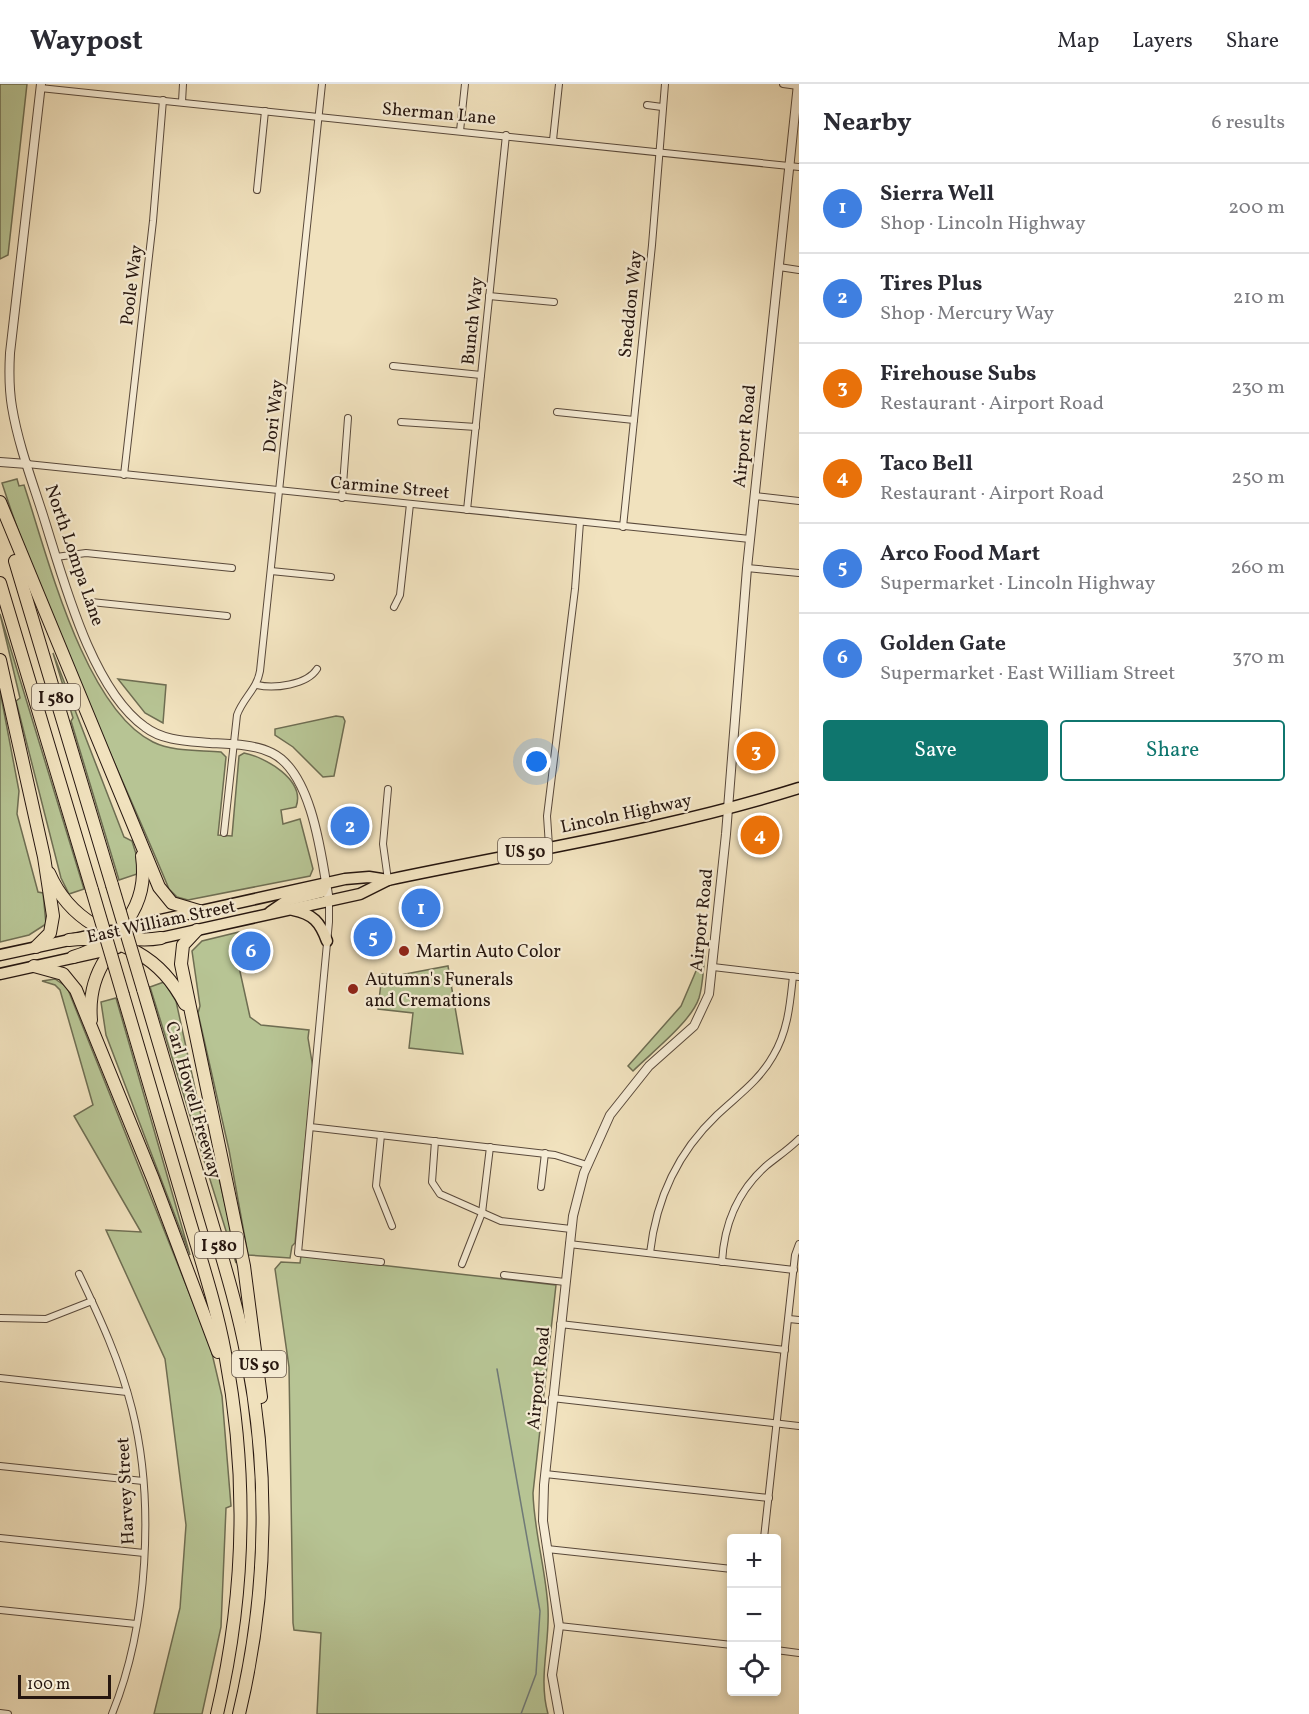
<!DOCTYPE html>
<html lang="en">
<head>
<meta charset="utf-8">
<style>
	:root { --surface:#fff; --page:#f2f2f3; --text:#2b2b33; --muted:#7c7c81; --line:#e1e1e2; --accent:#0f766e }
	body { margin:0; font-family:Vollkorn,serif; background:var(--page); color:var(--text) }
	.controls { position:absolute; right:18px; bottom:18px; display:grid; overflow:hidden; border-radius:6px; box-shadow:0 3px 9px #0003 }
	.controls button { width:54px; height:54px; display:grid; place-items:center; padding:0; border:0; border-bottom:2px solid var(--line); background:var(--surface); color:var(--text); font:30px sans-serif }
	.scale { position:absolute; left:18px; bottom:15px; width:93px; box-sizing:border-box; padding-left:6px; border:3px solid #26160f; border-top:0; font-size:16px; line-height:21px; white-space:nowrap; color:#26160f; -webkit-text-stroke:4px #f6ecd5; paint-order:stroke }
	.you { position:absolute; left:537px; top:678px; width:21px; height:21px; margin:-15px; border:4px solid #fff; border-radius:50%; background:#1a73e8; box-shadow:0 0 0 9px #1a73e833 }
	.badge { display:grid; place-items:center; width:39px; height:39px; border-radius:50%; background:var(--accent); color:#fff; font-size:20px; font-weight:700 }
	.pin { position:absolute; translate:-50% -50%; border:3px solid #fff; box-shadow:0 2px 6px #0006 }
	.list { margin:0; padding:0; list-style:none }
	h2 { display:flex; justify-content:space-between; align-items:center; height:78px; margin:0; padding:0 24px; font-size:26px }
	h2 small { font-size:20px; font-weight:400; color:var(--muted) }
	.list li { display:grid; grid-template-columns:39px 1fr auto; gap:18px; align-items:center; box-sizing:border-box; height:90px; padding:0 24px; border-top:2px solid var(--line) }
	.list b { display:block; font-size:22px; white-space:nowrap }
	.list p { margin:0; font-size:20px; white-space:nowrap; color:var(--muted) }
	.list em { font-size:20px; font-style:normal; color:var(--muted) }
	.actions { display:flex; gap:12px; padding:18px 24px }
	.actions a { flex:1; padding:14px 0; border:2px solid var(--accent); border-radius:6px; text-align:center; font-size:21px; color:var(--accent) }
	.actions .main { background:var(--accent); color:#fff }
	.icon { flex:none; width:33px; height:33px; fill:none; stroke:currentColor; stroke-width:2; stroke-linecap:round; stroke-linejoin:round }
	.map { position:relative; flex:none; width:799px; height:1630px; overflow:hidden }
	header { display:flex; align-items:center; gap:36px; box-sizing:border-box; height:84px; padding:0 30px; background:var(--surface); border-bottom:2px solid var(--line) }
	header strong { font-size:28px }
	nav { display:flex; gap:33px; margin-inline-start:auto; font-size:21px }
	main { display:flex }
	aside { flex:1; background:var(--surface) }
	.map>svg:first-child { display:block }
</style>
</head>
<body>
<header>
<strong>Waypost</strong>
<nav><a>Map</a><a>Layers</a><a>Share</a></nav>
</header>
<main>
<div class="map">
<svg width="799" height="1630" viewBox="0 0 799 1630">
	<rect width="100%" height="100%" fill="#f1e2be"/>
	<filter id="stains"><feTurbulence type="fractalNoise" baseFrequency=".00333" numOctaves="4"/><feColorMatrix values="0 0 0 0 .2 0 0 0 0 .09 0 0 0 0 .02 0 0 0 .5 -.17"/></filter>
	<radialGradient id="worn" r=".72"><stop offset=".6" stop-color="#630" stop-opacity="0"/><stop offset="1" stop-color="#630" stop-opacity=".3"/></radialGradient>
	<g fill="#b7c494" stroke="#6e6d52" stroke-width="1.5">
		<polygon points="0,0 27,0 8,171 0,175"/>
		<path d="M 17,395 L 19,402 L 24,401 C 47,470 84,624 153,658 C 173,668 200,666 221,668 L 226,673 L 218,751 L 232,752 L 239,672 L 244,669 C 265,673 306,696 296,723 L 281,726 L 283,740 L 300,735 L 313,785 L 310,792 L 188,816 L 177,813 L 169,805 C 113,670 47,539 2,399 Z"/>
		<polygon points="0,530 84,805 69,810 61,794 16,617 20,614"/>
		<polygon points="53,569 124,753 132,757 137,773 137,790 119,796 71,637 73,634"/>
		<polygon points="118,595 166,601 163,639 145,629"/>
		<polygon points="0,607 19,707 17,730 38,808 43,809 46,840 29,851 0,858"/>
		<polygon points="336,632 343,633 345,637 334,692 323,693 293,663 275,651 275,645"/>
		<polygon points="239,848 242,862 235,865 250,933 261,941 309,946 308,954 313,984 295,1159 292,1162 290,1174 248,1171 229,1066 198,929 200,922 192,867 202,857"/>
		<path d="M 702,871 L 705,872 C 703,886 703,901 699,914 C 691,938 652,968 633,987 L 628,982 L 681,922 L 696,887 L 699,873 Z"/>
		<polygon points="448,882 463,970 409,964 413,929 378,925 382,890 400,891"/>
		<polygon points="55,895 67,903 210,1261 222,1312 231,1422 226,1424 221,1543 202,1630 154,1630 180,1524 186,1441 165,1275 106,1146 141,1148 74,1032 93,1021 60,906 55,901 42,897"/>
		<polygon points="164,898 176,917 208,1064 212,1065 234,1157 236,1179 150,903"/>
		<polygon points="116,914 190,1171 106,951 101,918"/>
		<path d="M 301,1172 L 556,1201 L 533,1409 C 534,1448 546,1486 548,1524 C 550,1560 538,1594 548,1630 L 317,1630 L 321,1549 L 294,1546 L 293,1539 L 289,1283 L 275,1185 L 281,1178 L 300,1179 Z"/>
	</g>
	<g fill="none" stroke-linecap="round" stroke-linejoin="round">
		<polyline stroke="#6f7977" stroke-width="1.5" points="497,1285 540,1527 536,1590 521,1630"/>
		<g stroke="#59493b" stroke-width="8">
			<g id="minor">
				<polyline points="783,0 798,2"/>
				<polyline points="40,4 799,83"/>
				<polyline points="182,18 183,0"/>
				<polyline points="647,21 662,23"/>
				<polyline points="460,47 465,0"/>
				<polyline points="553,56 559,0"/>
				<polyline points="257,106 265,27"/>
				<polyline points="779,183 799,186"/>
				<polyline points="489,212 554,218"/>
				<polyline points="393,282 481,291"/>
				<polyline points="557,328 634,336"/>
				<polyline points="401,338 476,343"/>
				<polyline points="27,380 750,455"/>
				<polyline points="124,391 153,137 163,16"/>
				<polyline points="755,412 799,417"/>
				<polyline points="342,414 348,334"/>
				<polyline points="467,426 506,51"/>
				<polyline points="623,443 652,161 665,0"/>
				<polyline points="56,473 86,469 232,484"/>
				<polyline points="747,484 799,489"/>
				<polyline points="271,487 331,493"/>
				<polyline points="91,518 227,532"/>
				<polyline points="394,523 400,511 410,420"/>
				<path d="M 257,601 C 274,605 307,601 317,585"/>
				<polyline points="388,705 383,760 388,796"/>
				<path d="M 224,749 L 237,631 C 243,614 257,605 260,587 L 322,0"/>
				<polyline points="549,762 547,732 575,505 580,438"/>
				<polyline points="329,817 329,838 298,1169 381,1178"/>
				<polyline points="713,883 799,893"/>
				<polyline points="310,1043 555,1071 587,1081"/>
				<polyline points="381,1051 376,1102 392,1142"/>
				<polyline points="435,1057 432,1098 440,1110 501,1137 571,1145"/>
				<polyline points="541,1103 545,1069"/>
				<polyline points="569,1160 794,1186"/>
				<path d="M 650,1169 C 656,1116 677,1069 717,1031 C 737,1012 759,997 773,972 C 788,947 790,920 793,892"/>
				<path d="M 722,1178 C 724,1141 738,1107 766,1082 C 777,1073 789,1065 799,1055"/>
				<polyline points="462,1180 482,1129 490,1063"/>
				<path d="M 79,1190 C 100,1234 120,1277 132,1325 C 155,1417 148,1542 112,1630"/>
				<polyline points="504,1191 565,1198"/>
				<polyline points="0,1234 46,1235 92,1217"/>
				<polyline points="789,1235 799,1236"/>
				<polyline points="560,1240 785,1266"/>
				<polyline points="0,1294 127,1308"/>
				<polyline points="552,1314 799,1342"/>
				<polyline points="0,1382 143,1397"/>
				<polyline points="545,1390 769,1414"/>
				<polyline points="0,1454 144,1469"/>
				<polyline points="764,1454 795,1171 799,1160"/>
				<polyline points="547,1465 732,1485"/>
				<polyline points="0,1526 136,1540"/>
				<polyline points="559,1542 732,1561"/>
				<polyline points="776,1566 799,1569"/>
				<polyline points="0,1629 8,1630"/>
			</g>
		</g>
		<g stroke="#59493b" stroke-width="10">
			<g id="tertiary">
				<path d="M 41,0 L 10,269 C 9,287 9,305 12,323 C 18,359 31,394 42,428 C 62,490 90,604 145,643 C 163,657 188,657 210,659 C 230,660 254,660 272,669 C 313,689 322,776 329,817"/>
				<polyline points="0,378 27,380"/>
				<polyline points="559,1630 552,1591 559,1542 543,1437 544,1401 573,1132 584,1089 610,1031 649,982 694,942 709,910 726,750 747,484 798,0"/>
			</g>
		</g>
		<g stroke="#26160f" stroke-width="13">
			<g id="primary">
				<polyline points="0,871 111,847"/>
				<polyline points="0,890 117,864"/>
			</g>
		</g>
		<g stroke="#26160f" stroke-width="13">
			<g id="trunk">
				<path d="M 293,826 C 313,830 320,838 327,857"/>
				<polyline points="270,828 286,817 322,808 326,799"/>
				<path d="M 156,837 L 345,795 L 369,793 L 388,796 C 525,767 665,746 799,704"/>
				<polyline points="161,854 360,810 388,796"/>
			</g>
		</g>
		<g stroke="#26160f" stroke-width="14">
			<g id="motorway">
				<polyline points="0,418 159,803 172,819 199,827"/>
				<polyline points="15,477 112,801"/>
				<polyline points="0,499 92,806"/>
				<polyline points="0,576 44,773 53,832 50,849 36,863"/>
				<path d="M 49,789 C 68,833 113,862 161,854"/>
				<polyline points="197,846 183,861 181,880 244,1182 261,1313"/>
				<path d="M 69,856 C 121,850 162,875 185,920"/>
				<path d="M 73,873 C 119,859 149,822 142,772"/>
				<polyline points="34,882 63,890 76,906 153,1095 218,1268"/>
				<path d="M 143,905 C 164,975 184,1045 205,1115 C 220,1167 237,1219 247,1273 C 270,1391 267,1513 239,1630"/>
				<path d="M 123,911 C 144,982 165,1054 186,1125 C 200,1173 216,1220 225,1269 C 248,1389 245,1512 217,1630"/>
				<path d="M 91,936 C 87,891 113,850 156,837"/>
			</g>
		</g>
		<use href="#minor" stroke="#f6ecd5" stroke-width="6"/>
		<use href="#tertiary" stroke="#f6ecd5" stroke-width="8"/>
		<use href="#primary" stroke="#f1e2be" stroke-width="10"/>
		<use href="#trunk" stroke="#f1e2be" stroke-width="10"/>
		<use href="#motorway" stroke="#f1e2be" stroke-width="12"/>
		<g stroke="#26160f" stroke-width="14" stroke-linecap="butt">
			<g id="motorway-bridge">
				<polyline points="112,801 143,905"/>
				<polyline points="92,806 123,911"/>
			</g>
		</g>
		<use href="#motorway-bridge" stroke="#f1e2be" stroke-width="12"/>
	</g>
	<g fill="#8f2418" stroke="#f6ecd5" stroke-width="2">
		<circle cx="404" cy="867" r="6"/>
		<circle cx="353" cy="905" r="6"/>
	</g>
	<g text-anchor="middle" stroke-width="4.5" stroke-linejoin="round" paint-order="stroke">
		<g fill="#f6ecd5" stroke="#64564a" stroke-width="1.5">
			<rect x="32" y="600" width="48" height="26" rx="4.5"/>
			<rect x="498" y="754" width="54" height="26" rx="4.5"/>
			<rect x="195" y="1148" width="48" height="26" rx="4.5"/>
			<rect x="232" y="1267" width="54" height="26" rx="4.5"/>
		</g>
		<g font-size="16" font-weight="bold" fill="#26160f">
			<text x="56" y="619">I 580</text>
			<text x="525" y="773">US 50</text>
			<text x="219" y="1167">I 580</text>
			<text x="259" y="1286">US 50</text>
		</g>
		<g font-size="18" fill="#26160f" stroke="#f6ecd5">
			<text transform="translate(439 29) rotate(5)" y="6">Sherman Lane</text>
			<text transform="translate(131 201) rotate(-83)" y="6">Poole Way</text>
			<text transform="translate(630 220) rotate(-84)" y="6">Sneddon Way</text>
			<text transform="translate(472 237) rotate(-84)" y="6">Bunch Way</text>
			<text transform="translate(273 332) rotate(-84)" y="6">Dori Way</text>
			<text transform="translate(744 352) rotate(-84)" y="6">Airport Road</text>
			<text transform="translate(390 403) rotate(5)" y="6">Carmine Street</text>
			<text transform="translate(75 471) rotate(71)" y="6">North Lompa Lane</text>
			<text transform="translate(626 729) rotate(-12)" y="6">Lincoln Highway</text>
			<text transform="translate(701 836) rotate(-84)" y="6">Airport Road</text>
			<text transform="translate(161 837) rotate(-12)" y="6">East William Street</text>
			<text transform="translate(194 1016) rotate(74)" y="6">Carl Howell Freeway</text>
			<text transform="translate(538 1294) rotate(-84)" y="6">Airport Road</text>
			<text transform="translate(125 1407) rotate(-93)" y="6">Harvey Street</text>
		</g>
		<g font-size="18" fill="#26160f" stroke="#f6ecd5" text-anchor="start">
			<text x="416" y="873">Martin Auto Color</text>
			<text x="365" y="901">Autumn's Funerals<tspan x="365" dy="21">and Cremations</tspan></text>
		</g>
	</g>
	<rect width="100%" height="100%" filter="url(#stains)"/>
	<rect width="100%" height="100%" fill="url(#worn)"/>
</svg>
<div class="controls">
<button>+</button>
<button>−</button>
<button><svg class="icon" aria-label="locate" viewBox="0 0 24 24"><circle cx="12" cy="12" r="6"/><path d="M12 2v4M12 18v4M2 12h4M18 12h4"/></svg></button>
</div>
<div class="scale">100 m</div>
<div class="you"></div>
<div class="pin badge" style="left:421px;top:824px;background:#3f7fe0">1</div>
<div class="pin badge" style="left:350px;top:742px;background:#3f7fe0">2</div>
<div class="pin badge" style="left:756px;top:667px;background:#e8710a">3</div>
<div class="pin badge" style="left:760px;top:751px;background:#e8710a">4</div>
<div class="pin badge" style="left:373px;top:853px;background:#3f7fe0">5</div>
<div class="pin badge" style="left:251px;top:867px;background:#3f7fe0">6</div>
</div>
<aside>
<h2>Nearby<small>6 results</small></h2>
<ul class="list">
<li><span class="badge" style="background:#3f7fe0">1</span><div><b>Sierra Well</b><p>Shop · Lincoln Highway</p></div><em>200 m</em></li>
<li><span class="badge" style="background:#3f7fe0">2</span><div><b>Tires Plus</b><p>Shop · Mercury Way</p></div><em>210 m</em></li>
<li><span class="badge" style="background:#e8710a">3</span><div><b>Firehouse Subs</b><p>Restaurant · Airport Road</p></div><em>230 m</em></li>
<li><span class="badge" style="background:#e8710a">4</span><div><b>Taco Bell</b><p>Restaurant · Airport Road</p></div><em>250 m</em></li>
<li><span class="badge" style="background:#3f7fe0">5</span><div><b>Arco Food Mart</b><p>Supermarket · Lincoln Highway</p></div><em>260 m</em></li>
<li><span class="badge" style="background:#3f7fe0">6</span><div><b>Golden Gate</b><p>Supermarket · East William Street</p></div><em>370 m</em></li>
</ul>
<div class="actions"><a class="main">Save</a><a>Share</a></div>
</aside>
</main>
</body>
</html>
